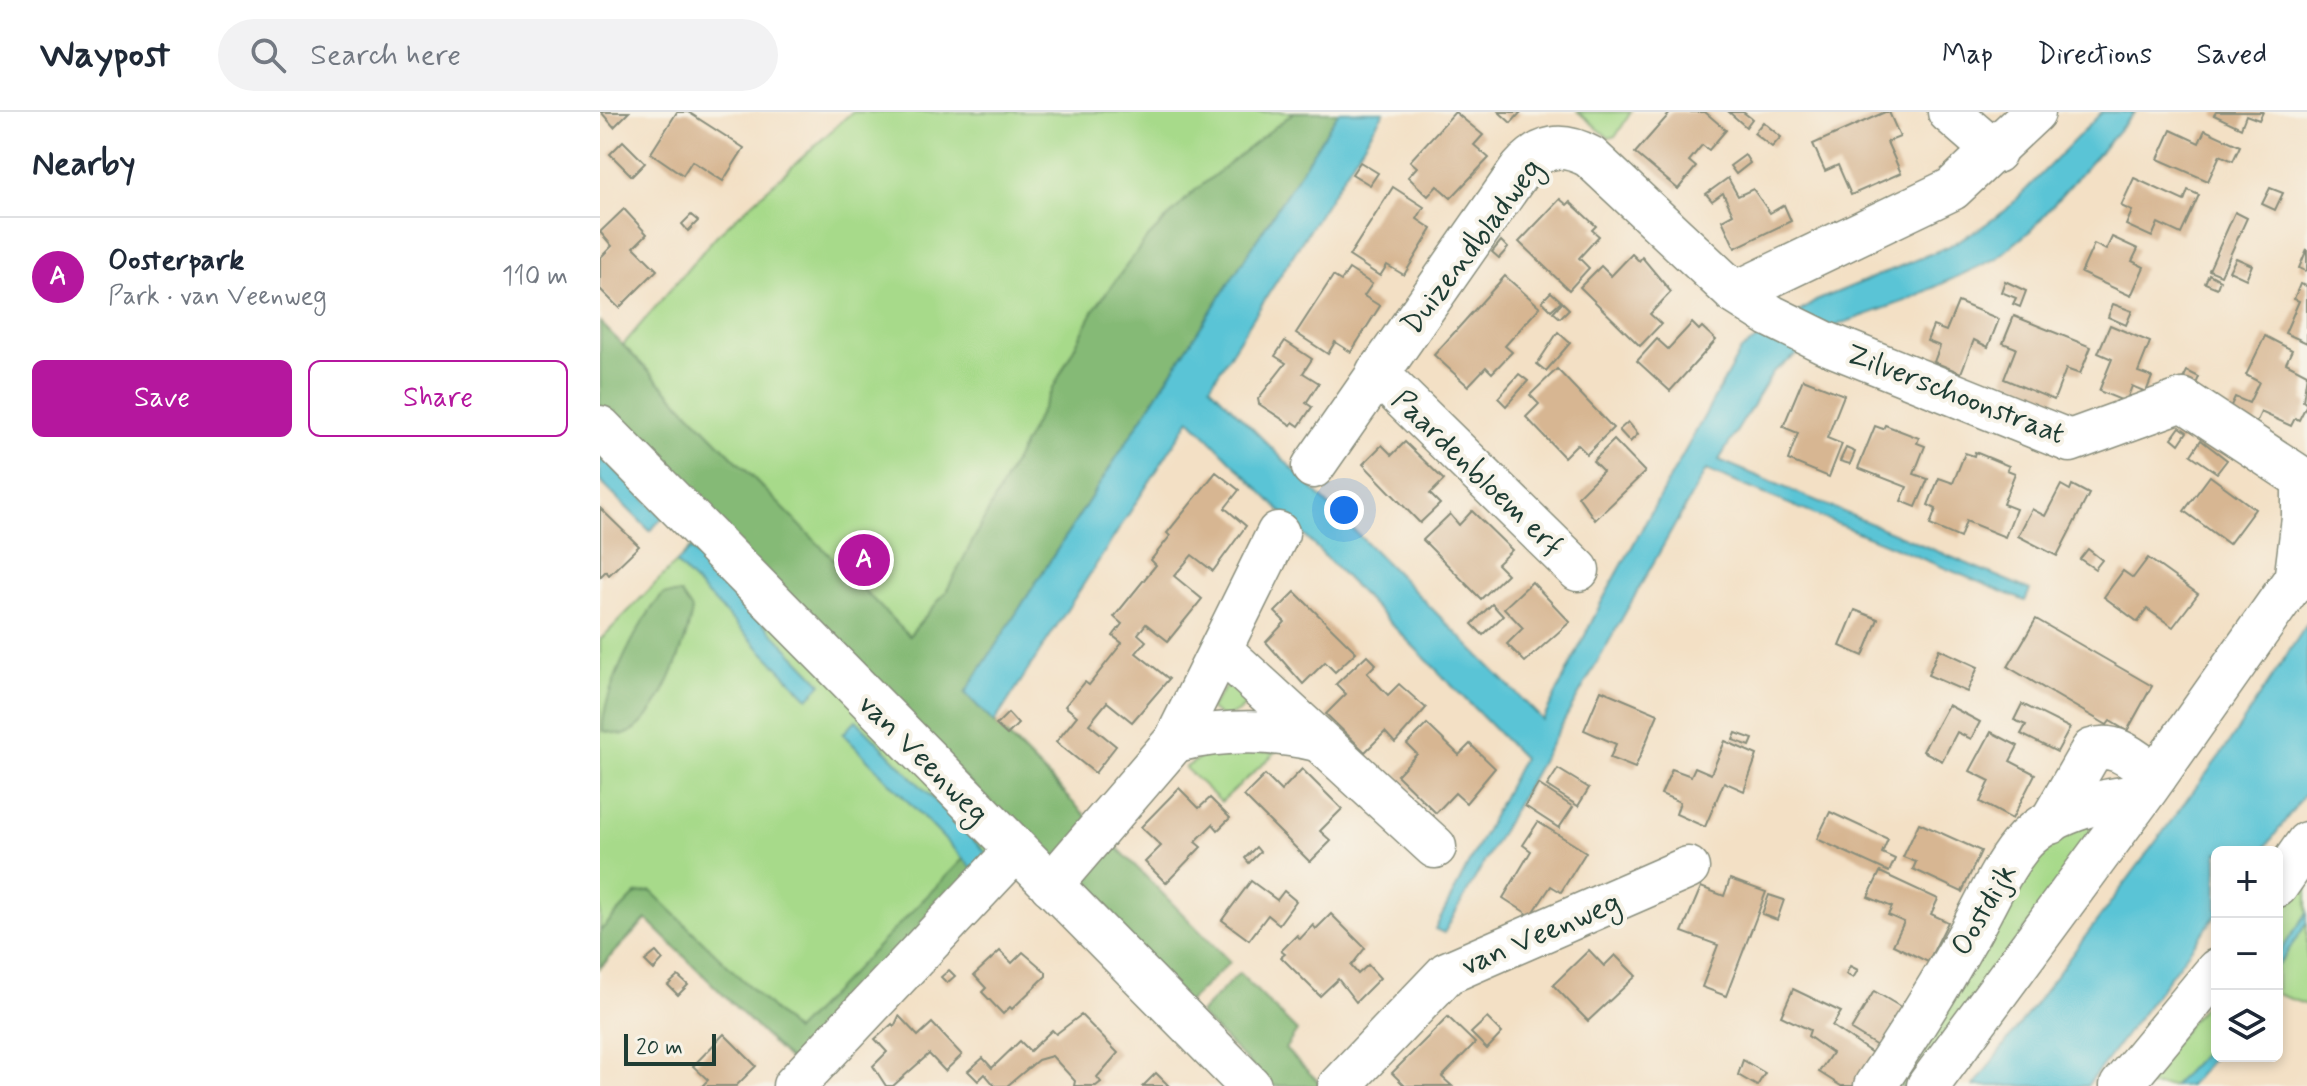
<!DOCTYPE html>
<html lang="en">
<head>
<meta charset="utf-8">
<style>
	:root { --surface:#fff; --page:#f2f2f3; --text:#1f2937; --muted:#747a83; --line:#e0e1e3; --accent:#b5179e }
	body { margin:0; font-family:Mynerve,sans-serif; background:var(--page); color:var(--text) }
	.controls { position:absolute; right:24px; bottom:24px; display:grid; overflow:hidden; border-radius:12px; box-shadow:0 4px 12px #0003 }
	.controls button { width:72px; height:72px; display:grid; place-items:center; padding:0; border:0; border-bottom:2px solid var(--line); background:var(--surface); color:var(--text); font:40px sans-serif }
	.scale { position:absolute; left:24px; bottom:20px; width:92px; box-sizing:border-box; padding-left:8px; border:4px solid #1f3d34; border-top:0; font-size:22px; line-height:28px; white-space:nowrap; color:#1f3d34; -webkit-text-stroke:6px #f7f3e8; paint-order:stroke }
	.you { position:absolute; left:744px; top:398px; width:28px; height:28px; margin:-20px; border:6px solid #fff; border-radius:50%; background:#1a73e8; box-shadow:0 0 0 12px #1a73e833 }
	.badge { display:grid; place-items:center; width:52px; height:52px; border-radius:50%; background:var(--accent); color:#fff; font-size:26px; font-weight:700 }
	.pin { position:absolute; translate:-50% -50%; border:4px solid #fff; box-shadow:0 2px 8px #0006 }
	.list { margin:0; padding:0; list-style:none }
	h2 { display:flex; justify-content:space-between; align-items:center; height:104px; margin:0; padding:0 32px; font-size:34px }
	h2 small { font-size:26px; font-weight:400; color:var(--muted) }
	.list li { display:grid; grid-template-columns:52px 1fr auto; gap:24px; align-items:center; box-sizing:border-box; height:120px; padding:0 32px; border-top:2px solid var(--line) }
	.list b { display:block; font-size:30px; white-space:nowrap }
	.list p { margin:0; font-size:26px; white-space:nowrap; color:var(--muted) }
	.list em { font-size:26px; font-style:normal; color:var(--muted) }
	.actions { display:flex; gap:16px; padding:24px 32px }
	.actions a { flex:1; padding:18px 0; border:2px solid var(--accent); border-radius:12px; text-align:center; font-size:28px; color:var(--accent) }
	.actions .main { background:var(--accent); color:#fff }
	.icon { flex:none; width:44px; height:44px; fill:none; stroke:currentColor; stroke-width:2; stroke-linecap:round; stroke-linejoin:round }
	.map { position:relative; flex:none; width:1707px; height:974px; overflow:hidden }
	header { display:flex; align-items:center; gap:48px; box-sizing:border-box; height:112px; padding:0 40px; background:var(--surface); border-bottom:2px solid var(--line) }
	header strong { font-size:38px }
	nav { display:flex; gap:44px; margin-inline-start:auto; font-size:28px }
	.search { width:560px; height:72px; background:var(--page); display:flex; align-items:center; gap:20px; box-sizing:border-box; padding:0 28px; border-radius:44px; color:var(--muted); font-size:30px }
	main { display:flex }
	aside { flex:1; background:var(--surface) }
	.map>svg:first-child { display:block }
</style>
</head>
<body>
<header>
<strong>Waypost</strong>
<div class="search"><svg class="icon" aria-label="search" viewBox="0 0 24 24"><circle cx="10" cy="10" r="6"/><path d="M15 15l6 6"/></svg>Search here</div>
<nav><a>Map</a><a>Directions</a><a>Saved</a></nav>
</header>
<main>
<aside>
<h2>Nearby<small></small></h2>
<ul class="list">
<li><span class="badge">A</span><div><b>Oosterpark</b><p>Park · van Veenweg</p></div><em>110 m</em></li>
</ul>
<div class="actions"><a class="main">Save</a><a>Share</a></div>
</aside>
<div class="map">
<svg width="1707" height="974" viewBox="0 0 1707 974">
	<rect width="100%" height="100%" fill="#f7f3e8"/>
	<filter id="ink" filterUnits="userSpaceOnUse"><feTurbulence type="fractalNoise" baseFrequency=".0125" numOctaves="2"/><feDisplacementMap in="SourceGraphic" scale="16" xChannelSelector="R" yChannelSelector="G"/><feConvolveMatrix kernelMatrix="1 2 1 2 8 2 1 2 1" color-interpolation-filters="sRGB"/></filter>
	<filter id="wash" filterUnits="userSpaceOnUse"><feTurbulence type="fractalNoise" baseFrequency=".006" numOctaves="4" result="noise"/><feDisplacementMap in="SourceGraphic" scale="32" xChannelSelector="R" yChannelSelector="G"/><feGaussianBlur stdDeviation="1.8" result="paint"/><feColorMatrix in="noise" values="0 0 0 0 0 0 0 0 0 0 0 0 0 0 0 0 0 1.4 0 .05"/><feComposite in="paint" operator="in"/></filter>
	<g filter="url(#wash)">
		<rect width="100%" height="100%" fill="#f3e0c5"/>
		<g fill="#a7da8a" stroke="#638c5f" stroke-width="2">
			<polygon points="252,0 739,0 365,580 465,681 398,744 198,957 47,807 0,856 0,528 156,369 23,233 116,124"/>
			<polygon points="978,0 1031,0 1016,24 1009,26"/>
			<polygon points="629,570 647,582 647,591 639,600 623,606 610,597"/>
			<polygon points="609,640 676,640 621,690 585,656"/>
			<polygon points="1514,699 1308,974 1292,974 1421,760 1452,729"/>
			<polygon points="1707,750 1707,893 1677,882 1677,797"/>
			<polygon points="1617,877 1617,936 1586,974 1539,974"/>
		</g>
		<g fill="#85ba76" stroke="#527c55" stroke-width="2">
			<polygon points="694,0 739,0 365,581 630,850 587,891 0,295 0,210 309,524 346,480 495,196 545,129 592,81"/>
			<path d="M 64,482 L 81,482 L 92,498 C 87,531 58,612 24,623 L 3,619 C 0,587 40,504 64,482 Z"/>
			<polygon points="364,746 380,764 198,956 46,807 0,855 0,819 36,782 51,779 195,919"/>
			<polygon points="639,861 697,919 685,937 723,974 672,974 599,902"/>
		</g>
		<g fill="#5ac4d6" stroke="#3c8085" stroke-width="2">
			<polygon points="739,0 784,0 610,274 943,608 1002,489 1141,238 1216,189 1347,135 1379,117 1406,98 1502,0 1535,0 1431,118 1397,146 1305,189 1240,212 1173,260 1119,348 1430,478 1425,489 1106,358 844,821 835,817 923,646 590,307 394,611 365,581"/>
			<polygon points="0,343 63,405 50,419 0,369"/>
			<polygon points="91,437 222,572 208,586 76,451"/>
			<polygon points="1707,512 1707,679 1662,740 1617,740 1617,802 1487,974 1374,974 1627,634"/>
			<polygon points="256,608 394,749 380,764 243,622"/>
			<polygon points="1707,801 1707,811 1677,855 1677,844"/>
			<polygon points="1617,927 1617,941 1589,974 1573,974"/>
		</g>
		<g id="blocks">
			<g fill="#d7b692">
				<polygon points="1,0 29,0 14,15"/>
				<polygon points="77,0 88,0 144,36 123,69 92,49 83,63 51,41"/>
				<polygon points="855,0 883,23 874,33 889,46 851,86 837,74 828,84 808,65 817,55 810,49"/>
				<polygon points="899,0 921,0 911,11"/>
				<polygon points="1071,0 1105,0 1126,18 1109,38 1102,33 1089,49 1096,55 1078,77 1035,41"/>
				<polygon points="1129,0 1143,0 1152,7 1146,15"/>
				<polygon points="1285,0 1289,0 1300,25 1287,30 1301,61 1251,83 1238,53 1225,59 1213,32"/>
				<polygon points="1616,0 1663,0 1659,8 1646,3 1641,16 1614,3"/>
				<polygon points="1163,10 1181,25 1172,35 1154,21"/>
				<polygon points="1571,18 1599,31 1605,18 1640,34 1633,49 1620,43 1608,69 1558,47"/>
				<polygon points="23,29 45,51 32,64 10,42"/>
				<polygon points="1145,43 1150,51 1136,62 1130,54"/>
				<polygon points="760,50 778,61 770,73 752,62"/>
				<polygon points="1128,66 1138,84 1153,77 1170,101 1184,93 1191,109 1135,136 1122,108 1133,102 1123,81 1112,89 1106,82"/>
				<polygon points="1534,66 1584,89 1588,78 1599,83 1581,122 1558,111 1552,125 1526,113 1532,99 1521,94"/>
				<polygon points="793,75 824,95 817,107 832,117 804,163 787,153 780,164 749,144"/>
				<polygon points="1670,76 1683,81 1675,98 1662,92"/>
				<polygon points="960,87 967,93 970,90 996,114 992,118 999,124 979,146 989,156 969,178 919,130"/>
				<polygon points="24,97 47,122 34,135 57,158 19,196 0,177 0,146 12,134 0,120"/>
				<polygon points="1635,100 1647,106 1621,163 1609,158"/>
				<polygon points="91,103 98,109 88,119 82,112"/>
				<polygon points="1512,125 1538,137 1532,149 1544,155 1531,184 1481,161 1494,132 1506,138"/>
				<polygon points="901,129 908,136 899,146 892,140"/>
				<polygon points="1707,137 1707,160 1699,156"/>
				<polygon points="1032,142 1039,149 1042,145 1071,180 1050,202 1061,212 1040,234 980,175 1001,154 1011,164"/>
				<polygon points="1636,146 1652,153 1646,167 1629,159"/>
				<polygon points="749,157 772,172 764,184 780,194 751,240 735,230 728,242 696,221 733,164 741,169"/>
				<polygon points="1609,162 1620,168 1617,176 1605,171"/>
				<polygon points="905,164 940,195 905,234 912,240 892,261 886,255 868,274 834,243"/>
				<polygon points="1405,169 1426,179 1420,195 1413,192 1416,186 1401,180"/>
				<polygon points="1700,172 1707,174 1707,231 1685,221 1699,189 1694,187"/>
				<polygon points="951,180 961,189 951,198 942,189"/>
				<polygon points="962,190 969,197 960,206 953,200"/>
				<polygon points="1358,190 1399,207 1388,235 1374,228 1361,261 1334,250 1340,234 1327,229 1333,214 1346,219"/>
				<polygon points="1513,192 1532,199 1526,213 1508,205"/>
				<polygon points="1414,204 1491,235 1480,262 1466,257 1454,288 1404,267 1416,236 1403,231"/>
				<polygon points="1092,211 1099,218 1102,215 1116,228 1070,279 1037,249 1057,227 1068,237"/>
				<polygon points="1510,213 1550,230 1538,260 1552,265 1546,280 1532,274 1526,290 1499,279 1512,247 1498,241"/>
				<polygon points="958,220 970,231 946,259 937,252"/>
				<polygon points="1665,224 1692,238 1686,251 1707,262 1703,289 1707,292 1699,308 1695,306 1691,314 1661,300 1655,313 1628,300 1635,285 1649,291 1659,270 1646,263"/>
				<polygon points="685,229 712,247 703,261 719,271 706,291 712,295 699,314 693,310 691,313 659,292 658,287 686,251 675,244"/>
				<polygon points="957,257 1013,316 987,342 977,332 964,345 926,305 939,292 930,283"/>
				<polygon points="1587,259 1599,265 1594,277 1581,271"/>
				<polygon points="919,262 928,269 906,294 898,286"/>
				<polygon points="1203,267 1244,283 1227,326 1242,332 1229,365 1188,348 1198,321 1183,315"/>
				<polygon points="1028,310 1038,322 1030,330 1019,318"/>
				<polygon points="1285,313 1319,326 1317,331 1325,334 1314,362 1328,367 1316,395 1301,389 1307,375 1258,356 1275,314 1283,317"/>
				<polygon points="1580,315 1587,320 1579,332 1572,326"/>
				<polygon points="1014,328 1045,360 995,408 978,384 1003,359 993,349"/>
				<polygon points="1601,328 1627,348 1617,361 1591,343"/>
				<polygon points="805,330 844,368 830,382 840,392 820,411 763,352 782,333 792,343"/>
				<polygon points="1246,336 1255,340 1250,352 1240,349"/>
				<polygon points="1375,340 1409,354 1407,358 1415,361 1403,392 1416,397 1405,425 1366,409 1360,426 1330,413 1336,397 1328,393 1339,366 1353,371 1365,341 1374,344"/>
				<polygon points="616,360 639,378 625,396 646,414 613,459 592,443 574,464 602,487 568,529 546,512 538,522 546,529 536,541 569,567 532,610 507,590 489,612 516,634 495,661 456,630 477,604 465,594 485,570 489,573 522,531 513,524 522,512 514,505 556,453 551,448 570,424 567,421"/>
				<polygon points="1610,364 1655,397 1629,432 1584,399"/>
				<polygon points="1461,373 1470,378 1472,373 1489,382 1457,444 1418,424 1432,397 1445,404"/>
				<polygon points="0,396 39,434 9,463 6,459 0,465"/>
				<polygon points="872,399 912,438 897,452 907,462 881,487 823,428 850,402 859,413"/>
				<polygon points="1488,437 1502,448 1495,457 1480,447"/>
				<polygon points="1548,446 1598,482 1573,515 1547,497 1538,510 1504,485 1523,459 1533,466"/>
				<polygon points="932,470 970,510 925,550 907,532 923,516 904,496"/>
				<polygon points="695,480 756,540 735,560 725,550 703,572 666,530 685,510 675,500"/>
				<polygon points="892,492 903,504 883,523 872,512"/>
				<polygon points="1255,498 1278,507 1263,544 1240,534"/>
				<polygon points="1436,507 1552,574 1527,619 1510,609 1507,613 1408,555"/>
				<polygon points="1339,537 1378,555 1367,580 1328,563"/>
				<polygon points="767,543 776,552 767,561 786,581 788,583 799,572 826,596 795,631 785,620 765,640 726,602 746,582 736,572"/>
				<polygon points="1001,578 1058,602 1035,656 1010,646 1016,632 984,618"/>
				<polygon points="1422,592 1470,616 1457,640 1421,622 1426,613 1414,608"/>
				<polygon points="1348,593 1380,610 1371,627 1357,620 1342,649 1323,639"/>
				<polygon points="408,601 418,612 407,623 396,613"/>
				<polygon points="827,612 859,643 870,632 895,656 866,691 855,681 836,701 797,663 817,642 807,632"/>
				<polygon points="1391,620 1418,634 1410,649 1435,662 1412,707 1380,690 1390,669 1370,659"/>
				<polygon points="1136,621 1153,627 1150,634 1133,628"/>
				<polygon points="1125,629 1157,643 1144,679 1124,670 1105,715 1076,702 1080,690 1061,682 1072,657 1091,664 1095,655 1111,662"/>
				<polygon points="702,657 742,697 720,719 731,729 710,750 644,684 665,663 681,679"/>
				<polygon points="958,657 989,676 978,694 947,674"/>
				<polygon points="938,672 973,695 959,716 925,694"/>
				<polygon points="579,676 599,696 610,686 630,706 618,718 613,712 595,730 601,735 566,771 545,750 561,734 541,715"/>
				<polygon points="1230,700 1288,727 1282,741 1295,747 1289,760 1217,727"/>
				<polygon points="938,710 986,740 961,780 951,774 931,804 903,786 931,739 923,733"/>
				<polygon points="1319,711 1381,739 1362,780 1313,757 1316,750 1303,745"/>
				<polygon points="656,735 660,740 649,751 645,746"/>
				<polygon points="1280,760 1338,787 1331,802 1348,810 1328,850 1293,833 1304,810 1288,803 1292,795 1268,785"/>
				<polygon points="1130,767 1166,780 1126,884 1102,875 1118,833 1082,820 1101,775 1124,784"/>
				<polygon points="651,769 677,788 684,779 696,789 679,812 668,803 649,828 622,808"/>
				<polygon points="1169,783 1184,788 1177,808 1162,802"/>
				<polygon points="731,802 765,836 751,854 758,862 768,853 780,866 756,890 738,867 720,884 681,845 685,842 681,839 697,823 700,827 713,813 716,817"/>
				<polygon points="989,838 1004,854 1015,843 1036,864 988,909 953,873"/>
				<polygon points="400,839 412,851 423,840 446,860 446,864 412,897 410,895 403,902 382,880 386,876 374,863"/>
				<polygon points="56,840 63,848 54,858 45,849"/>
				<polygon points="1250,854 1258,858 1253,866 1246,862"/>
				<polygon points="349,858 355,864 347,871 341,865"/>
				<polygon points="78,864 88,873 78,883 68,873"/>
				<polygon points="1193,877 1241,900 1232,914 1275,943 1256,974 1241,974 1219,960 1232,941 1208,924 1210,918 1181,904"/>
				<polygon points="1274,879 1306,898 1282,937 1251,918"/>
				<polygon points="481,903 518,941 497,965 501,970 496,974 474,974 475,969 452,944 438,948 407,974 395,974 385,962 378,969 368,959 383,946 392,956 420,929 430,939 452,918 456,922"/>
				<polygon points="299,904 318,924 332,911 362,943 345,959 329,942 293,974 286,974 273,954 287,940 275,927 292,912 294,915"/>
				<polygon points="848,905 875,931 842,965 852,974 805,974 792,961"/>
				<polygon points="887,906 902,921 887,937 871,921"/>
				<polygon points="124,922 156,954 136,974 102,974 108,968 93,954"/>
				<polygon points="1143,948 1165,961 1157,974 1138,963"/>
				<polygon points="556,961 569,974 543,974"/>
			</g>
		</g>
	</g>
	<g filter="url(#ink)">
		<use href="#blocks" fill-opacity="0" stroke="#898e7c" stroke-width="2"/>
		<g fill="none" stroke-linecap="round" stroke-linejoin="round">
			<g stroke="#898e7c" stroke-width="45">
				<g id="minor">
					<polyline points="1349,0 1395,40"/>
					<polyline points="1135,181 1352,77 1434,0"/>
					<polyline points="777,261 978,458"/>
					<polyline points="0,315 650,974"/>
					<path d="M 713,355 L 921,57 C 942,33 962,30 990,45 L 1135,181 L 1171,204 L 1226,231 L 1470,329 L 1583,288 L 1703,367 L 1703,406 L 1695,470"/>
					<polyline points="621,538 835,735"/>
					<path d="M 575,629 C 623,618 669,617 717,628"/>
					<path d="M 1450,711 L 1492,638 C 1517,629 1536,650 1556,664"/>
					<polyline points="451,773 575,629 678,421"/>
					<polyline points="1677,774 1707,731"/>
					<polyline points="194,974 416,738"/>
					<polyline points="739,974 847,861 1088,756"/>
					<path d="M 1275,974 C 1307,926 1337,879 1365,829 C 1383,799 1398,761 1420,734 C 1444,703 1503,686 1541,684"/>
					<polyline points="1328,974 1547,677 1707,450"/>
					<polyline points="1521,974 1617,858"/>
				</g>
			</g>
			<use href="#minor" stroke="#fff" stroke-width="42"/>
		</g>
	</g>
	<g text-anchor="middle" stroke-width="8" stroke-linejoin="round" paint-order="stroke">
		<g font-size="30" fill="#1f3d34" stroke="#f7f3e8">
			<text transform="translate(871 134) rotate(-53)" y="10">Duizendbladweg</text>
			<text transform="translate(1356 281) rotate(21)" y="10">Zilverschoonstraat</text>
			<text transform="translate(878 360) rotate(44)" y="10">Paardenbloem erf</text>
			<text transform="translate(324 646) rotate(45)" y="10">van Veenweg</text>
			<text transform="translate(1383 797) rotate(-60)" y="10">Oostdijk</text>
			<text transform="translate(940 821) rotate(-23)" y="10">van Veenweg</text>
		</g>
	</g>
</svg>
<div class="controls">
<button>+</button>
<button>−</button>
<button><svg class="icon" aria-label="layers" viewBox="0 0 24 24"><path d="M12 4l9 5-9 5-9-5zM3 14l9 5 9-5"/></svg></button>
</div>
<div class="scale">20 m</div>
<div class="you"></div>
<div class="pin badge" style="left:264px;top:448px">A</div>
</div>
</main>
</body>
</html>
